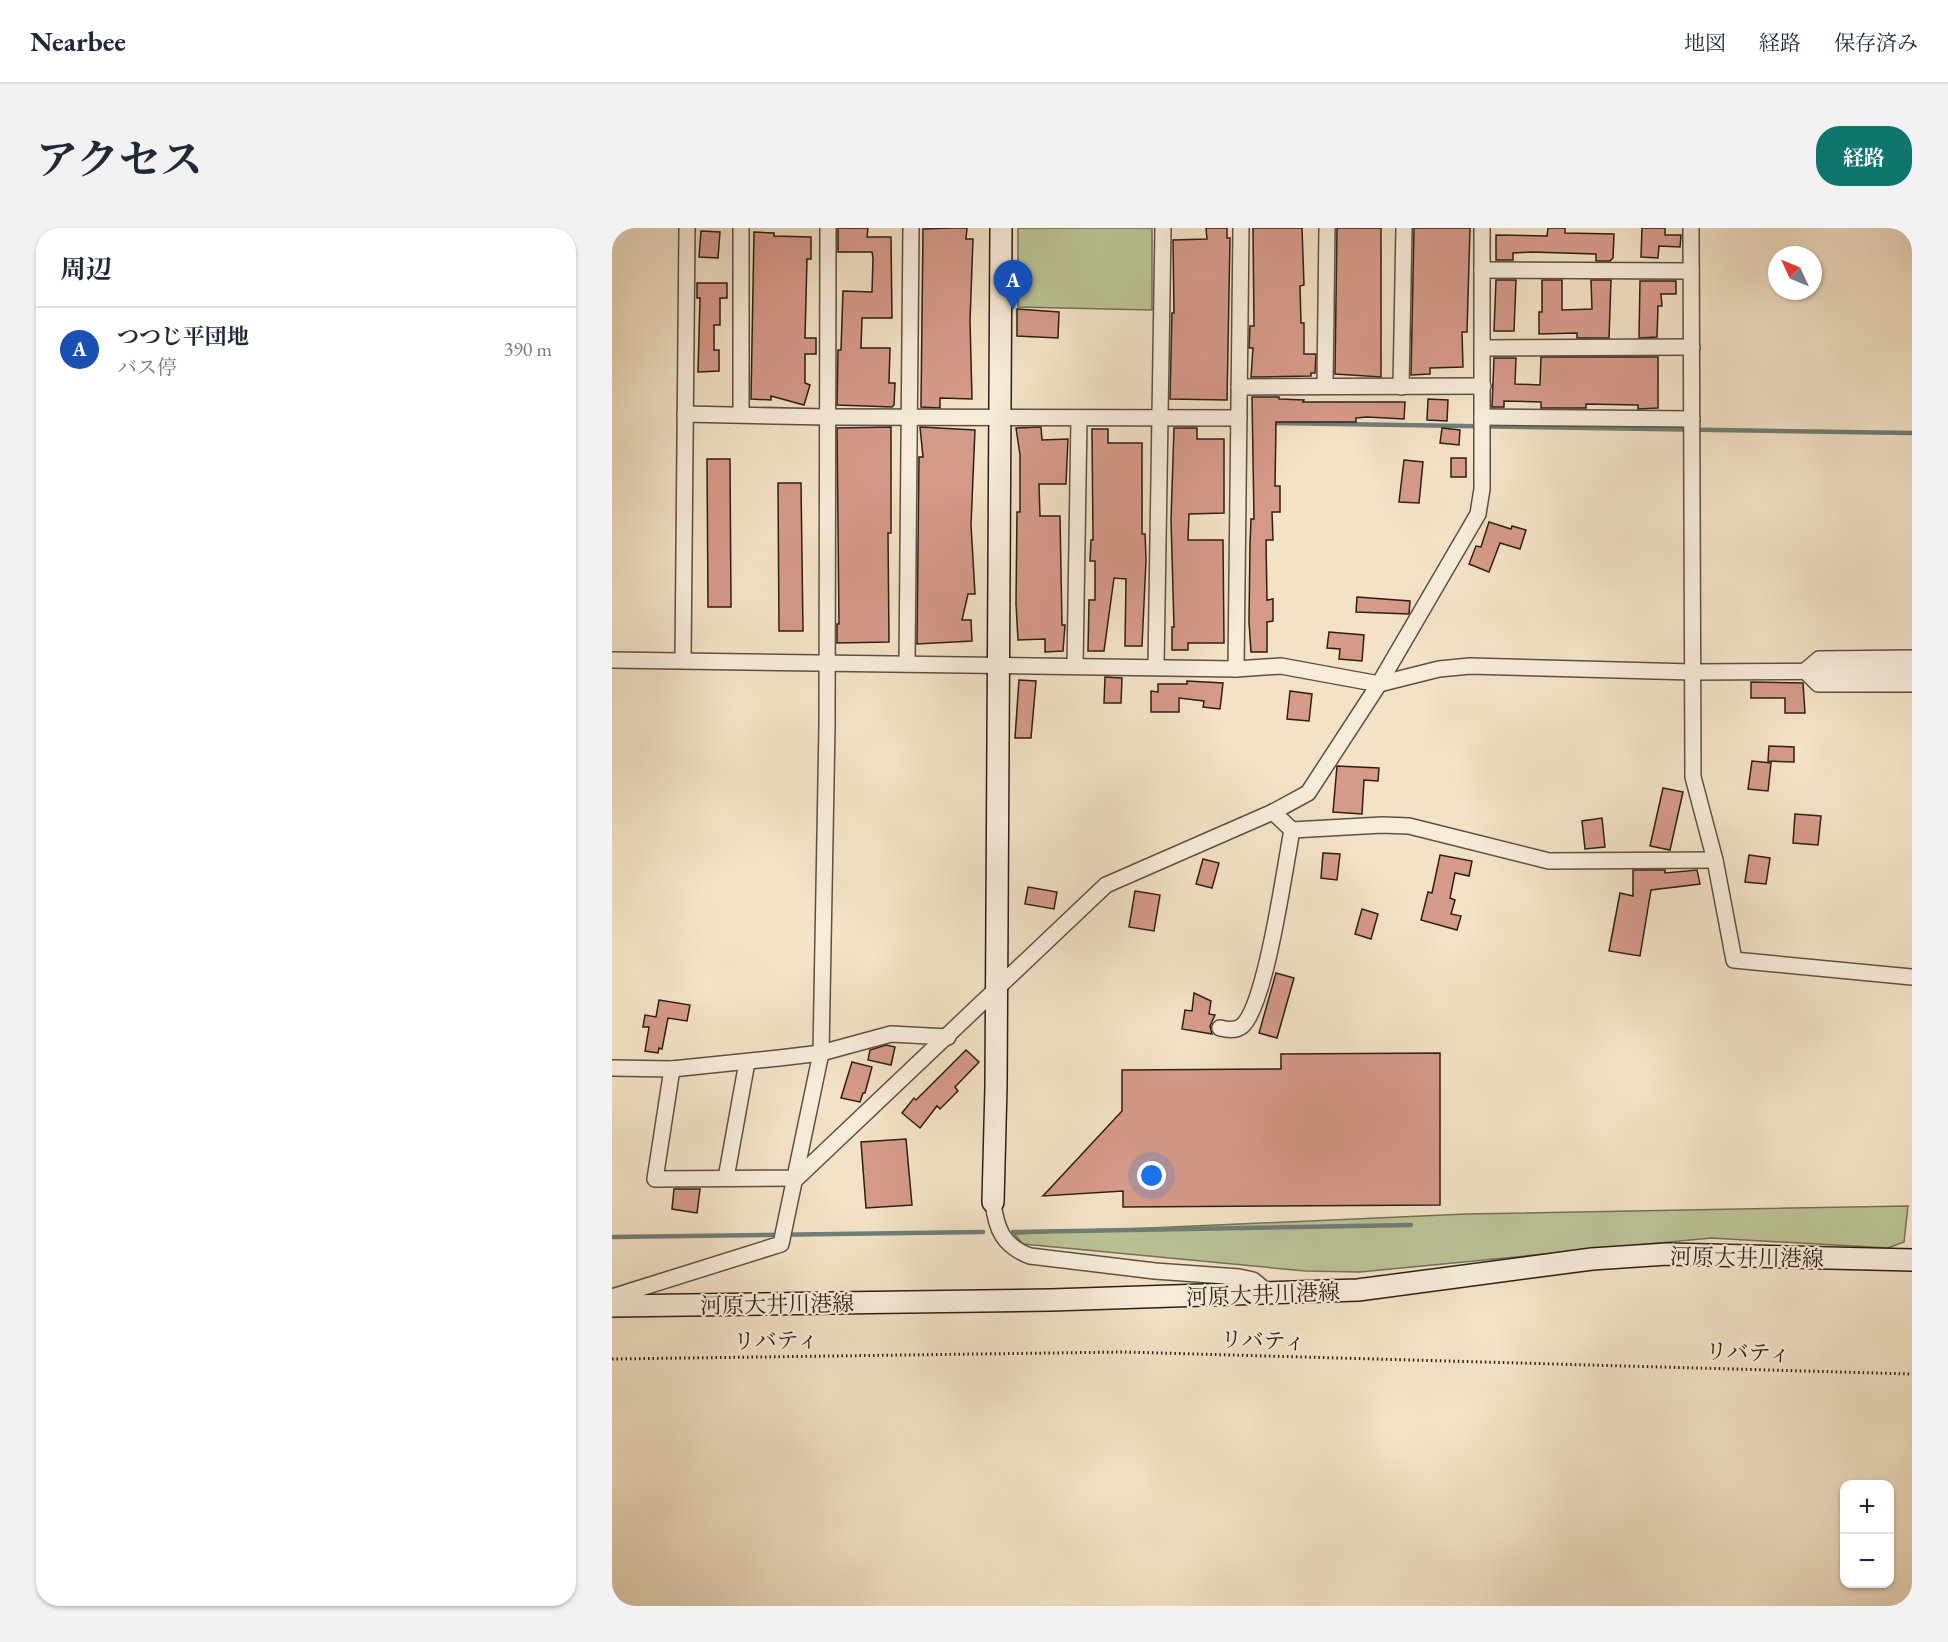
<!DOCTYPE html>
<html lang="ja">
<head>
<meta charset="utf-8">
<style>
	:root { --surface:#fff; --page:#f2f2f3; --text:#1f2937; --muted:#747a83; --line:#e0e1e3; --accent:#0f766e }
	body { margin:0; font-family:"EB Garamond","Noto Serif JP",serif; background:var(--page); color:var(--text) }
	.controls { position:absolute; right:18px; bottom:18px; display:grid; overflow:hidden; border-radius:12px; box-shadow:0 2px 4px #0004 }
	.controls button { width:54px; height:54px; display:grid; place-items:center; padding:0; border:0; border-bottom:2px solid var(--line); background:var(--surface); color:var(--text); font:30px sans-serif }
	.compass { position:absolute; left:1156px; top:18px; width:54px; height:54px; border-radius:50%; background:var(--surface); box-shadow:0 2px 4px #0004; rotate:314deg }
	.you { position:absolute; left:540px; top:948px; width:21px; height:21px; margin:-15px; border:4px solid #fff; border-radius:50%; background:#1a73e8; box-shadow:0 0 0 9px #1a73e833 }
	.badge { display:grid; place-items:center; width:39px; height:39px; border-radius:50%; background:var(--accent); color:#fff; font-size:20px; font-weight:700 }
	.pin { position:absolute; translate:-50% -50px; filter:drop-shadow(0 2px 3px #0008) }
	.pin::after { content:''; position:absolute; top:32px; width:21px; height:18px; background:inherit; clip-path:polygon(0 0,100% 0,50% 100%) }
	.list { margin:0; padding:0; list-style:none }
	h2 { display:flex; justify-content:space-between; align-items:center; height:78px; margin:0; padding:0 24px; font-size:26px }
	h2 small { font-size:20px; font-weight:400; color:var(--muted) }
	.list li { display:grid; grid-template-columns:39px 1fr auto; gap:18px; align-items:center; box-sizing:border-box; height:84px; padding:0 24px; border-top:2px solid var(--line) }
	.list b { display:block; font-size:22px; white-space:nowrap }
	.list p { margin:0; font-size:20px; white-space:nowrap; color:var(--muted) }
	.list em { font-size:20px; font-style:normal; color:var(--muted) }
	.map { position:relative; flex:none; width:1300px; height:1378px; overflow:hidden; border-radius:24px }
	header { display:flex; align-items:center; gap:36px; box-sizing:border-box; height:84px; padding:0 30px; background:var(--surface); border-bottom:2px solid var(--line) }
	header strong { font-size:28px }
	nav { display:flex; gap:33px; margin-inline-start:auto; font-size:21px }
	.intro { display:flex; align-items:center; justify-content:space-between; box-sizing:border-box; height:144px; padding:0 36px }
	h1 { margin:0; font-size:42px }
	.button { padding:15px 27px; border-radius:24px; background:var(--accent); color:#fff; font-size:21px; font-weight:700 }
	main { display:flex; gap:36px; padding:0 36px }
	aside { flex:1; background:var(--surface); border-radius:24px; box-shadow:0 2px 4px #0004 }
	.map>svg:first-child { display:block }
</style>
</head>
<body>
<header>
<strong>Nearbee</strong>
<nav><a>地図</a><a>経路</a><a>保存済み</a></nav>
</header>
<div class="intro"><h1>アクセス</h1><a class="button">経路</a></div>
<main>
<aside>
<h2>周辺<small></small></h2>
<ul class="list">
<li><span class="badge" style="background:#1a4fb4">A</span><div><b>つつじ平団地</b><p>バス停</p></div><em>390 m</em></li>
</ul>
</aside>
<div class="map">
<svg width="1300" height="1378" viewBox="0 0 1300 1378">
	<rect width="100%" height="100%" fill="#f3e2c6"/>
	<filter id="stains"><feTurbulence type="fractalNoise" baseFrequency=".00333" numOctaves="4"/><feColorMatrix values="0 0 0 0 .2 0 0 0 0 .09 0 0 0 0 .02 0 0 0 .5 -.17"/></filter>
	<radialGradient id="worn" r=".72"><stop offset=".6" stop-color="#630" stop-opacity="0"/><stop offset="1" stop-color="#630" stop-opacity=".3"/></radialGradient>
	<g fill="#bbc395" stroke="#747155" stroke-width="1.5">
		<polygon points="406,0 540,0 540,82 406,79"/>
		<polygon points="1296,978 1292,1014 1276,1020 1099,1010 748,1044 693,1043 411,1016 402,1006 854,986"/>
	</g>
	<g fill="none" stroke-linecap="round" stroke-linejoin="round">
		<g stroke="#707e77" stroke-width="4.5">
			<polyline points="661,195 1300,205"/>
			<polyline points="401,1004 799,997"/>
			<polyline points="0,1009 371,1004"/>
		</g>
	</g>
	<g fill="#d69a89" stroke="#2d1f15" stroke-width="1.5">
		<polygon points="226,0 256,0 255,9 279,9 280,90 250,90 249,120 278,120 277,155 283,155 282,177 280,179 225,177 226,122 229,122 231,63 260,64 261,30 260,24 226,24"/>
		<polygon points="339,0 355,0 354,11 361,11 358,93 360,171 328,170 328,180 309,179 311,1"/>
		<polygon points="594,0 615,0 615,10 618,10 615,172 558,171 560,85 562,85 561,12 595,11"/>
		<polygon points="641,0 690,0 692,57 688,58 689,95 692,95 692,126 704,126 703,145 699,145 699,148 639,149 641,120 637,120 638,98 642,98"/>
		<polygon points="725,0 769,0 769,149 723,146"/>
		<polygon points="802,0 858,0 855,104 850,104 851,139 818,140 818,146 799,147"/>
		<polygon points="936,0 953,0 953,5 1002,6 1001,30 998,33 984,33 984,26 919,24 901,25 901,32 884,32 884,7 935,8"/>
		<polygon points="1030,0 1053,0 1053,7 1069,7 1068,19 1047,18 1046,30 1029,29"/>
		<polygon points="89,3 108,4 106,30 87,29"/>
		<polygon points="142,4 162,5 162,8 199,9 199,31 195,31 193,110 204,110 204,126 193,126 193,155 198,157 192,177 159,168 159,172 139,171"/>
		<polygon points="884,52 904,52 902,103 882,103"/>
		<polygon points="930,52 950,52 950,82 980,81 979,52 999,52 997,110 965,110 965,105 927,106 927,84 930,84"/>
		<polygon points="1028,53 1064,53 1064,66 1049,66 1050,78 1046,78 1045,109 1027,110"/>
		<polygon points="85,55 115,55 115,70 108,70 108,97 102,97 102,122 107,122 107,143 86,144 88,70 85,70"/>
		<polygon points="405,81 447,84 446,110 405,108"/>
		<polygon points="929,129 1046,129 1046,180 1026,181 1026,177 974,176 974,180 929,180 929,174 892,173 892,179 880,179 882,130 904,130 903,156 928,157"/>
		<polygon points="640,169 667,169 667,171 692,172 691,174 793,174 792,191 755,189 744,190 744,194 664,194 663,258 668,258 668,284 660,284 661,312 654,312 655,372 661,371 661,393 655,394 655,424 639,424 637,394 638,317 639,291 642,291"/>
		<polygon points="816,171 836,172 835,193 815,192"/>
		<polygon points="279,199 279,305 276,305 277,414 225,415 225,396 227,396 225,200"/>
		<polygon points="308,199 363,202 359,297 363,366 356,366 350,392 359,392 360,413 305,416 307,229 311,229"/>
		<polygon points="429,199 430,212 456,211 454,256 427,256 428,288 448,288 450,397 453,397 451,423 433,424 433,411 406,412 404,376 405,284 408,284 408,227 404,200"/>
		<polygon points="562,200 585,200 585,211 612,211 612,285 577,286 576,312 611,312 612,415 576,415 576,422 560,422 560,399 562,399 559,292"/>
		<polygon points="830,200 848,202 847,217 828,215"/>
		<polygon points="480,201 496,201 496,215 530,215 530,306 533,306 534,332 530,418 513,418 514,351 502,350 492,423 476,423 477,372 483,372 483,333 478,333 479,312 481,312"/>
		<rect x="839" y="230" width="15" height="19"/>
		<polygon points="95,231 118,231 119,379 96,379"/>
		<polygon points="792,232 811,234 807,275 787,274"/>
		<polygon points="166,255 189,255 191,403 167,403"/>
		<polygon points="877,294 899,301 900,298 914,302 908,321 888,315 877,344 857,336 864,318 869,319"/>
		<polygon points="745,369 798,373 797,386 744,384"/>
		<polygon points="717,404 752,407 750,433 727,431 728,421 715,420"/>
		<polygon points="493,449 510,450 509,475 492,475"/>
		<polygon points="407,452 424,453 419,510 403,510"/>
		<polygon points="575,453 611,455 608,481 591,479 592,473 567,470 567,484 539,484 539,463 546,464 546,456 575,456"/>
		<polygon points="1139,454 1191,455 1193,485 1173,485 1173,470 1139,470"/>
		<polygon points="678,463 700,466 697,493 675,491"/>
		<polygon points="1157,518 1182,519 1182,534 1156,533"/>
		<polygon points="1140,533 1159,535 1156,563 1136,561"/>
		<polygon points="725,538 767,540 766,553 752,552 750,586 721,584"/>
		<polygon points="1051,560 1071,564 1058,622 1038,618"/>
		<polygon points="1183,586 1209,588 1206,617 1181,615"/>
		<polygon points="990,590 993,619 973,621 970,593"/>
		<polygon points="711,625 728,626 725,652 709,650"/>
		<polygon points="828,627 860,633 857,648 843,645 838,670 843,672 839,686 849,688 845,702 809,692 816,664 820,665"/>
		<polygon points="1137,627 1158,630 1154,656 1133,654"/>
		<polygon points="591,631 607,635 600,660 584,656"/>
		<polygon points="1021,642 1053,642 1053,645 1085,642 1088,656 1039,662 1028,728 997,723 1008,665 1021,668"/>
		<polygon points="416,659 445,664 442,681 413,676"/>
		<polygon points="523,663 548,667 542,703 517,699"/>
		<polygon points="750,681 766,686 759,711 743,706"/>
		<polygon points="664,745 682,750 665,810 647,805"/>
		<polygon points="582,765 599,773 597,786 603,787 598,798 600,806 570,801 573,782 580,783"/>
		<polygon points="47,772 78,777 75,793 56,790 50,821 47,820 46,825 33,823 37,799 31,799 33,787 44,789"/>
		<polygon points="274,817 283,819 279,837 256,832 258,822"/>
		<polygon points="354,822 367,834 343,859 346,863 328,881 325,878 308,900 290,885 302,870 304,872"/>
		<polygon points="828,825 828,977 511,979 511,963 431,968 510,883 510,842 669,841 669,826"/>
		<polygon points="240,834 260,839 253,865 251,865 248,874 229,870"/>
		<polygon points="294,911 300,977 254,980 249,914"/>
		<polygon points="62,961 88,961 85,985 60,981"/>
	</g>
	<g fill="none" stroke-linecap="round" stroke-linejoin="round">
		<g stroke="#5e5041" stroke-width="18">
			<g id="street">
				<polyline points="129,0 129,186"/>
				<polyline points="1079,0 1081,549 1103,632 1122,732 1300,749"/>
				<polyline points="870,42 1079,43"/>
				<polyline points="871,120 1080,119"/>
				<polyline points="713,158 715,0"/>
				<polyline points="627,159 871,158"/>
				<polyline points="789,159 792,0"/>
				<polyline points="73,186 215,189 627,190"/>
				<polyline points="870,189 1080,191"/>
				<polyline points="0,432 624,441 669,438 767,456 827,441 858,438 1080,444 1300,443"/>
				<polyline points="71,432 75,0"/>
				<polyline points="295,436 299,0"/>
				<polyline points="463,438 467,190"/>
				<polyline points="544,438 551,0"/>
				<polyline points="624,441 629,0"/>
				<polyline points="1193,443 1206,456 1300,456"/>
				<polyline points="1193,443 1207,431 1300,430"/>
				<polyline points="661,584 680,602 770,597 797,598 937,633 1103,632"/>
				<path d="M 608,800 C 616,802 624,803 630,798 C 654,778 673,638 680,602"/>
				<polyline points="0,840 60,841 167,830 209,825 279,806 336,809"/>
				<polyline points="60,841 43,951 185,950 494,657 661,584 696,565 767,456 866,286 870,261 870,0"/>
				<polyline points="114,950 135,834"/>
				<path d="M 381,974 C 384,1001 391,1018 418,1028 L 543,1043 L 627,1049 L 641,1052 L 658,1066"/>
				<polyline points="0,1069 169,1016 209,825 215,498 216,0"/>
			</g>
		</g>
		<g stroke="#2d1f15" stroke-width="24">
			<g id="secondary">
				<polyline points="381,974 384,858 389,0"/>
				<polyline points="0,1078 439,1072 746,1062 980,1031 1055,1026 1300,1032"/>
			</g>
		</g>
		<polyline stroke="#2d1f15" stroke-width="3" stroke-dasharray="1.5 3" stroke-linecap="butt" points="0,1131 512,1124 1300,1146"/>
		<use href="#street" stroke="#f7ecda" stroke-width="15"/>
		<use href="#secondary" stroke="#f7ecda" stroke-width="21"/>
	</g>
	<g text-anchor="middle" stroke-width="4.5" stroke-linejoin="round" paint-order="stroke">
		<g font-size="22" fill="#2d1f15" stroke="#f7ecda">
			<text transform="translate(1135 1029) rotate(1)" y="8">河原大井川港線</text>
			<text transform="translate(651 1066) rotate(-2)" y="8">河原大井川港線</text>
			<text transform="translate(165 1076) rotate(-1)" y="8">河原大井川港線</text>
			<text transform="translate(164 1112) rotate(-1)" y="8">リバティ</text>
			<text transform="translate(651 1112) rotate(2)" y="8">リバティ</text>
			<text transform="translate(1136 1124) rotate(2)" y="8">リバティ</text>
		</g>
	</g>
	<rect width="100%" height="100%" filter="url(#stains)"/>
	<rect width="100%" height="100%" fill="url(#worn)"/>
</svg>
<div class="controls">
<button>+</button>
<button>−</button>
</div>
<svg class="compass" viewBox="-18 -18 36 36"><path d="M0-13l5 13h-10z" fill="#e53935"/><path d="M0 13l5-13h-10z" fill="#747a83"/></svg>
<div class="you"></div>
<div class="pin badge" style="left:401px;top:82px;background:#1a4fb4">A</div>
</div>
</main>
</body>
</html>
